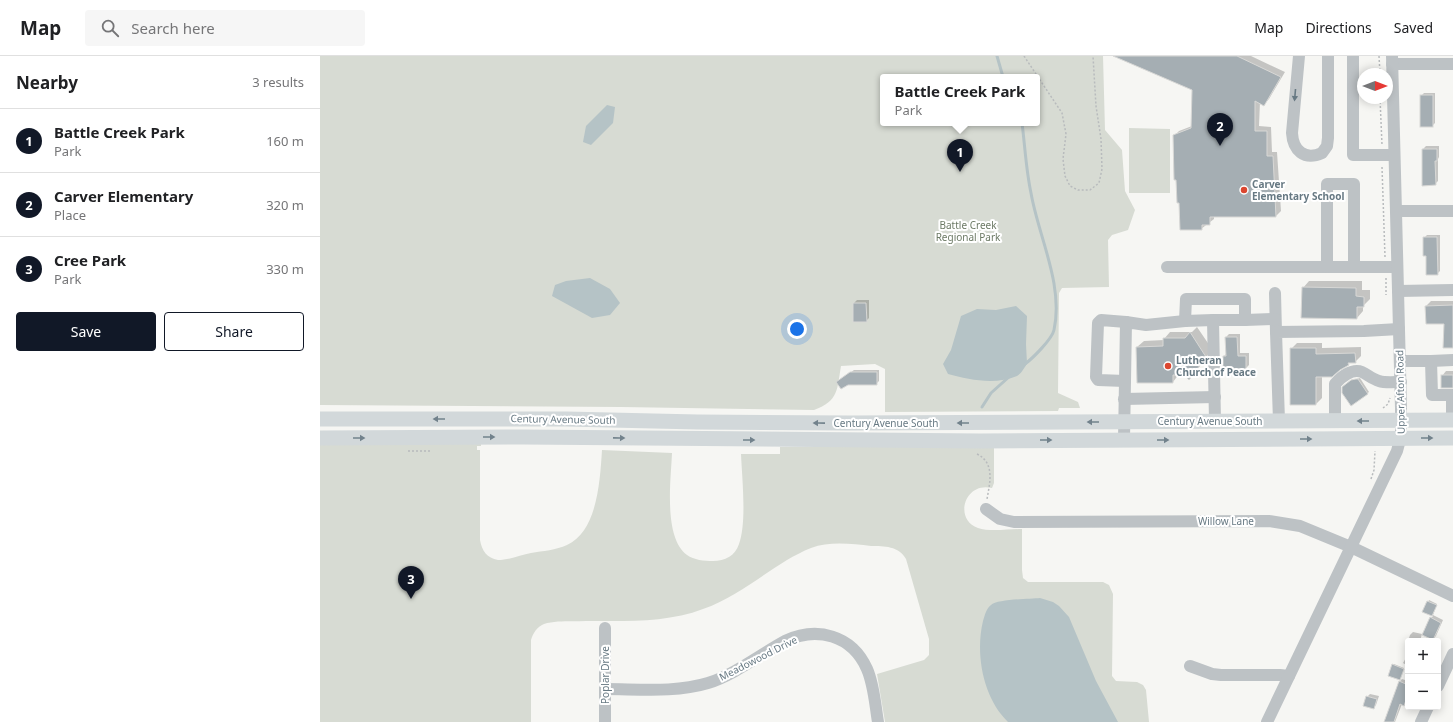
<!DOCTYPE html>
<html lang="en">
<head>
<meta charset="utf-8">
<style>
	:root { --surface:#fff; --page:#f6f6f6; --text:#202124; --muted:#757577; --line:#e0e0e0; --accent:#111827 }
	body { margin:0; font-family:"Noto Sans",sans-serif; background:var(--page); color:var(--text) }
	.controls { position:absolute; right:12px; bottom:12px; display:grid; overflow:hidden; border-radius:4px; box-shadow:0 2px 10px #0003 }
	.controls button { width:36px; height:36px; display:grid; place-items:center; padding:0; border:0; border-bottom:1px solid var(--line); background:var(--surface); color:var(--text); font:20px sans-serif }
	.compass { position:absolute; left:1037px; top:12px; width:36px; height:36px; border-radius:50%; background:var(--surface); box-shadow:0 2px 10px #0003; rotate:90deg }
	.you { position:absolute; left:477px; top:273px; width:14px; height:14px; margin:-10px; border:3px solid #fff; border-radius:50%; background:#1a73e8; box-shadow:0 0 0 6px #1a73e833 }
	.badge { display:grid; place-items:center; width:26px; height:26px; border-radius:50%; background:var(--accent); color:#fff; font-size:13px; font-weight:700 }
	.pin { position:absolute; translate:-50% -33px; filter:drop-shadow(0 1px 2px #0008) }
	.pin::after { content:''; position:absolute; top:21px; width:14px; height:12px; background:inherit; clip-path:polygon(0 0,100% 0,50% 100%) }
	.popup { position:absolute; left:560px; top:18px; width:160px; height:52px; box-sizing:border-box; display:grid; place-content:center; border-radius:4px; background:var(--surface); filter:drop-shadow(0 1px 3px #0005); font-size:13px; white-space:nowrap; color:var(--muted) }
	.popup b { font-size:15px; color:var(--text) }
	.popup::after { content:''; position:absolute; left:50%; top:100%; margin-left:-8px; border:8px solid transparent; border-top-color:var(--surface) }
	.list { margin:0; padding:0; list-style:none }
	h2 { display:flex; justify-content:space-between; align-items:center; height:52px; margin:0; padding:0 16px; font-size:17px }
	h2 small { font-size:13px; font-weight:400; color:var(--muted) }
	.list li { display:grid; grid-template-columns:26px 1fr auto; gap:12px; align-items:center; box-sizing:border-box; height:64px; padding:0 16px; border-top:1px solid var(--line) }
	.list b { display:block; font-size:15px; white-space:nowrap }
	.list p { margin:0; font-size:13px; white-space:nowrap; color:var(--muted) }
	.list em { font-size:13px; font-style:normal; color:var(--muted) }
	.actions { display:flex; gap:8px; padding:12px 16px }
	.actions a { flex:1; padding:9px 0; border:1px solid var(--accent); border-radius:4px; text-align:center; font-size:14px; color:var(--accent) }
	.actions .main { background:var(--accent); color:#fff }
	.icon { flex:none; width:22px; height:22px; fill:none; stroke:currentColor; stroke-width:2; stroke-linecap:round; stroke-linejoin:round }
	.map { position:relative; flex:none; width:1133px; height:666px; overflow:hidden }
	header { display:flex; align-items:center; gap:24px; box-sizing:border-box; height:56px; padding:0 20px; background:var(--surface); border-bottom:1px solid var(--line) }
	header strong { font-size:19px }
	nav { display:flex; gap:22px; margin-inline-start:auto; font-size:14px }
	.search { width:280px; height:36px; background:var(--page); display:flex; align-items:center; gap:10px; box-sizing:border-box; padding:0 14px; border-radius:4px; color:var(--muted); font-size:15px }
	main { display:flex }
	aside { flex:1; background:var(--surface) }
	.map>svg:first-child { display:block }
</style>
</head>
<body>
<header>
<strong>Map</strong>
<div class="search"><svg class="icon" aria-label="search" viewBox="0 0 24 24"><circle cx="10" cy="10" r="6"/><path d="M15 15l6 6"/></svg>Search here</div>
<nav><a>Map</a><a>Directions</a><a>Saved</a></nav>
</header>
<main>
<aside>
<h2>Nearby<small>3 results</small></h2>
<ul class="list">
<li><span class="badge">1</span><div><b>Battle Creek Park</b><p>Park</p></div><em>160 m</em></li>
<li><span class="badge">2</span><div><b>Carver Elementary</b><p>Place</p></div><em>320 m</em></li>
<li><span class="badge">3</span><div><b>Cree Park</b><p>Park</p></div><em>330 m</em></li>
</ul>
<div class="actions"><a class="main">Save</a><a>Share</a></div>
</aside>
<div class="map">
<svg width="1133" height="666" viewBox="0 0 1133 666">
	<rect width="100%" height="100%" fill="#f6f6f3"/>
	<g fill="#d7dbd3" fill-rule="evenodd">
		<path d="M 0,0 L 783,0 L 785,74 L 802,94 L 805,135 L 815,154 L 808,174 L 792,179 L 788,184 L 789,231 L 742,232 L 739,237 L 738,337 L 758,346 L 760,352 L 739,352 L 738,355 L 565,356 L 565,313 L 555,308 L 521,310 C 517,333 519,345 494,354 L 301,351 L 0,349 ZM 563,21 L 717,21 L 717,67 L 563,67 Z"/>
		<polygon points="809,72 850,73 850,137 809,137"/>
		<path d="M 161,387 L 161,390 L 157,390 L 157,394 L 160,394 L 160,484 C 162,495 167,502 178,504 C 189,504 201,499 211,497 C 223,495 236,494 247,489 C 278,475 280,423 282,394 L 352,397 C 351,423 343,481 367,499 C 374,504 384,505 393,505 C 405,505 415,500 419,488 C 427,466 422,422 421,398 L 460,398 L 460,391 L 674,390 L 674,427 L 672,432 C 645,425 633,463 658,472 C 669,476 690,473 702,473 L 702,514 L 703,522 L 708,526 L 783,526 L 789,529 L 793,538 L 792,620 L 796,625 L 817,626 L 823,629 L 826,634 L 829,666 L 565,666 L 557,618 L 604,604 L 609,599 L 609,583 L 586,503 C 579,490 564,490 551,490 C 532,488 510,485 491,492 C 483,495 474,500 467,504 C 439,521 414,542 383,553 C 347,567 304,565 266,565 C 253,566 237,564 224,568 C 217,571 213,577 211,584 L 211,666 L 0,666 L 0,388 Z"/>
	</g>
	<g fill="#b5c3c6">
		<polygon points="287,49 295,51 293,67 271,89 263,86 266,70"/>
		<polygon points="270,222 290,233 300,247 290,259 272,262 232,240 235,229 246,225"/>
		<path d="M 696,250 L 707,260 L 706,288 L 707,308 C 704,312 701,318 697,320 C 676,329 649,324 628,318 L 623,308 L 631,294 L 641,260 L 657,253 L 676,254 Z"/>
		<path d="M 720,542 L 733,546 L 739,550 L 749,561 L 776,625 L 798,666 L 688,666 C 663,642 655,598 663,565 C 665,559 666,553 671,549 C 677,543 710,543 720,542 Z"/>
	</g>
	<g fill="#0003">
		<polygon points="801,0 931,0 965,16 949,43 944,48 940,46 939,70 951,71 952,96 957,96 961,155 956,160 894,160 894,163 881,173 860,146 854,80 859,75 872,70 873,33"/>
		<polygon points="1104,37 1115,37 1115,67 1112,70 1101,40"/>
		<polygon points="1106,90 1119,90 1119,101 1118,103 1118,125 1115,128 1103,93"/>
		<polygon points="1107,179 1120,179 1120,215 1117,218 1104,182"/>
		<polygon points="989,225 1042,225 1042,234 1050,234 1050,243 1043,250 1043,255 1037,262 983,232"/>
		<polygon points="537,244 549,244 549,262 546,265 534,265 534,247"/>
		<polygon points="1111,245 1133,245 1133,291 1125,267 1107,267 1106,250"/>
		<polygon points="877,271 892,293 875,317 869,323 866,318 859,318 853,326 817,291 824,285 844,284 844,283 850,276 872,276"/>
		<polygon points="909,278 920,278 920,297 929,297 929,309 926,312 904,300 907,297 906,281"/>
		<polygon points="977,287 1002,287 1002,292 1041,291 1041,300 1035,306 1031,306 1019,313 1002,320 1002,342 996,348 971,293"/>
		<polygon points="534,314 559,314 559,325 556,328 520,324"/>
		<polygon points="1126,315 1133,315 1133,331 1122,320"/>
		<polygon points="1040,322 1049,336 1031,349 1024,331 1033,324"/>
		<polygon points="1109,544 1117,548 1113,559 1123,564 1116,580 1113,583 1111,562 1113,560 1103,556"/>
		<polygon points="1093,576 1102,578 1100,585 1088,585 1090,579"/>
		<polygon points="1088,598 1088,610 1083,607"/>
		<polygon points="1074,608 1084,612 1081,621 1073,609"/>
		<polygon points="1082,623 1088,625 1088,642 1087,646 1084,649 1082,648 1075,666 1065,666 1079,626"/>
		<polygon points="1050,638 1059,640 1056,649 1053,652 1047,641"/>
	</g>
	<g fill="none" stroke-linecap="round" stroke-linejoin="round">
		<g stroke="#b5c3c6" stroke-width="3">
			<polyline points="677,0 683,21"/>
			<path d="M 702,67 C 705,90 706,114 711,137 C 718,179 744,229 734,274 C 732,283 713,302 705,308"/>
			<polyline points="662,351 671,337 690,320"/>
		</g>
	</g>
	<g fill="#a5aeb3" stroke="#d8d8d6">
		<polygon points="793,0 917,0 961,21 944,50 935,45 935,75 947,75 947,100 953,100 956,161 890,161 890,169 882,169 882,174 860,174 859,147 857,147 856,124 854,124 853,79 871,72 872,34"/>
		<rect x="1100" y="39" width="13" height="32"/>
		<polygon points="1102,93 1117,93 1117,105 1115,105 1116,129 1102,130"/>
		<polygon points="1103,181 1117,181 1118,219 1106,219 1106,200 1103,200"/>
		<polygon points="982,231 1036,232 1036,240 1044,241 1044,251 1037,251 1037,263 981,262"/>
		<polygon points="533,247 546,247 547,266 533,266"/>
		<polygon points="1133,249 1133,292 1123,292 1124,268 1106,268 1105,250"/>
		<polygon points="870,276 886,301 869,324 865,319 853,319 853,327 817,327 816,291 843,290 843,282 865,282"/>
		<polygon points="905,281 917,281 918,300 926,300 926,313 903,313 903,300 906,300"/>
		<polygon points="970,292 996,292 996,298 1035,297 1036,307 1028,307 1029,309 1020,314 1012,321 996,321 996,349 970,349"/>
		<polygon points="530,316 557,316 557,329 528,329 521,333 516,326"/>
		<rect x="1121" y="319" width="12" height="13"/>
		<polygon points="1036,323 1038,323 1048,338 1031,350 1022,337 1022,331 1031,324"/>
		<polygon points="1107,545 1117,549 1112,560 1102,556"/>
		<polygon points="1110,561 1121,567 1113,584 1102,579"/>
		<polygon points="1072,608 1084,613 1080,624 1068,620"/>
		<polygon points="1079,625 1088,629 1088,638 1084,650 1080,648 1074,666 1064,666"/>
		<polygon points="1046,640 1057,643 1054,653 1043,650"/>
	</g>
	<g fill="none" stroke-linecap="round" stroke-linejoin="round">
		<g stroke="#b8bbbd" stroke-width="1.5" stroke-dasharray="2 2" stroke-linecap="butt">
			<polyline points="704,0 742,57 746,78 743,103 745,120 750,130 758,134 770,134 779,127 782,113 781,83 776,50 773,0"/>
			<polyline points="1059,0 1060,18"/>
			<polyline points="1060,42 1062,89"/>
			<polyline points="1062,111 1065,201"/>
			<polyline points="1066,222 1066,239"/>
			<polyline points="1063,352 1068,348 1070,342"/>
			<polyline points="88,395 112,395"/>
			<path d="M 657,398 C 675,407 670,426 667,443"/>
			<polyline points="1051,423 1054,414 1055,395"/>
		</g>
		<g stroke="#bdc2c5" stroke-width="12">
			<path d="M 979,0 L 972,77 C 973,94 984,105 1002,97 L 1007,90 L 1008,82 L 1008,0"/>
			<polyline points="1033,0 1033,99 1074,99"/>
			<polyline points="1072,8 1133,8"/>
			<polyline points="1076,155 1133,155"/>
			<polyline points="847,211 1034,211"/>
			<polyline points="1007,211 1007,128 1034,128 1034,211 1077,211"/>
			<polyline points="1078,235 1133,234"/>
			<polyline points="955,237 956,276"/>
			<polyline points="925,264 955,263"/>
			<polyline points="865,265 866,243 925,243 925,264 893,264"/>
			<polyline points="1080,305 1111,305 1112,339 1132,339 1132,364"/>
			<polyline points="1111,305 1133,304"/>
			<polyline points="805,325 778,324 776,321 778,267 781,264 806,266"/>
			<polyline points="804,343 895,341"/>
			<path d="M 1015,364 L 1015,328 C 1021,321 1032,312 1042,316 C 1048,319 1052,323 1059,325 C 1065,327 1074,326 1081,326"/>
			<polyline points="959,365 956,276 1044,275 1079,273"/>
			<polyline points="804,384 806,266 826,269 865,265 893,264 895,365"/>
			<polyline points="666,453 680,463 694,466 949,465 980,470 1031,491 1133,540"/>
			<polyline points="285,572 285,666"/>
			<polyline points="870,610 892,618 901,619 960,619 969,620"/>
			<polyline points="1118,630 1133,598"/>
			<path d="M 285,633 C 319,633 355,637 388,627 C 414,619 441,598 465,585 C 497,570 532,579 547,613 C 554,629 555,648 558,666"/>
			<polyline points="947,666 1077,395 1081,380 1081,352 1072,0"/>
			<polyline points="1101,666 1108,651"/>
		</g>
		<g stroke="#d2d8da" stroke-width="15">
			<polyline points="0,363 246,363 378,366 530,367 1133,364"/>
			<polyline points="0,382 203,381 660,385 1133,382"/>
		</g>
	</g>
	<defs><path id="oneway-solid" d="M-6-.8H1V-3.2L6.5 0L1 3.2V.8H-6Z"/></defs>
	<use fill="#677983" href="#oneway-solid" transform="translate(975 39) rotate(95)"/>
	<g fill="#72828c">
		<use href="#oneway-solid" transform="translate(119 363) rotate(180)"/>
		<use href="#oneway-solid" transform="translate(1043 365) rotate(180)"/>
		<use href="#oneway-solid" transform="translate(773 366) rotate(180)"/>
		<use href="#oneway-solid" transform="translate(499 367) rotate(-179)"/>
		<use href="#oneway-solid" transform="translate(643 367) rotate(180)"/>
		<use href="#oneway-solid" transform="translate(169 381)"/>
		<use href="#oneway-solid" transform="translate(39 382)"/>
		<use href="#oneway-solid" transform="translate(299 382) rotate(1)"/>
		<use href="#oneway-solid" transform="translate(1107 382)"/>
		<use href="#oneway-solid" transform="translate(986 383)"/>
		<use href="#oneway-solid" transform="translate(429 384)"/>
		<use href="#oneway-solid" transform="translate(726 384)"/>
		<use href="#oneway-solid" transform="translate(843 384)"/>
	</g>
	<g fill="#db462f" stroke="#fff" stroke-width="1.5">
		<circle cx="924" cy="134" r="4"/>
		<circle cx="848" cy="310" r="4"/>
	</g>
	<g text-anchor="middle" stroke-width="4" stroke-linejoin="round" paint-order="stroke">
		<g font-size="10" font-weight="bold" fill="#677983" stroke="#fff" text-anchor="start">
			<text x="932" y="132">Carver<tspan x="932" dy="12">Elementary School</tspan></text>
			<text x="856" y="308">Lutheran<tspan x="856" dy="12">Church of Peace</tspan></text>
		</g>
		<g font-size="10" fill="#6c7a65" stroke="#fff">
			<text x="648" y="173">Battle Creek<tspan x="648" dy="12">Regional Park</tspan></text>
		</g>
		<g font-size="10" fill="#677983" stroke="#fff">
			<text transform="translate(1080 336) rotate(-91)" y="4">Upper Afton Road</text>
			<text transform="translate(243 363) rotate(1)" y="4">Century Avenue South</text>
			<text x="890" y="369">Century Avenue South</text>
			<text x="566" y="371">Century Avenue South</text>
			<text x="906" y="469">Willow Lane</text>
			<text transform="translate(438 602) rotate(-27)" y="4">Meadowood Drive</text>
			<text transform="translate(285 619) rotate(-90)" y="4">Poplar Drive</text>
		</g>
	</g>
</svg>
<div class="controls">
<button>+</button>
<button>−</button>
</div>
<svg class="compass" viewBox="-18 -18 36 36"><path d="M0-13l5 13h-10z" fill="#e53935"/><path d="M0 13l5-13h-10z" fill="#757577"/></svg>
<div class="you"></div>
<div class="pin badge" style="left:640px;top:116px">1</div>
<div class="popup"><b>Battle Creek Park</b>Park</div>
<div class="pin badge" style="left:900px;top:90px">2</div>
<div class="pin badge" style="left:91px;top:543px">3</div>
</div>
</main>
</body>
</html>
